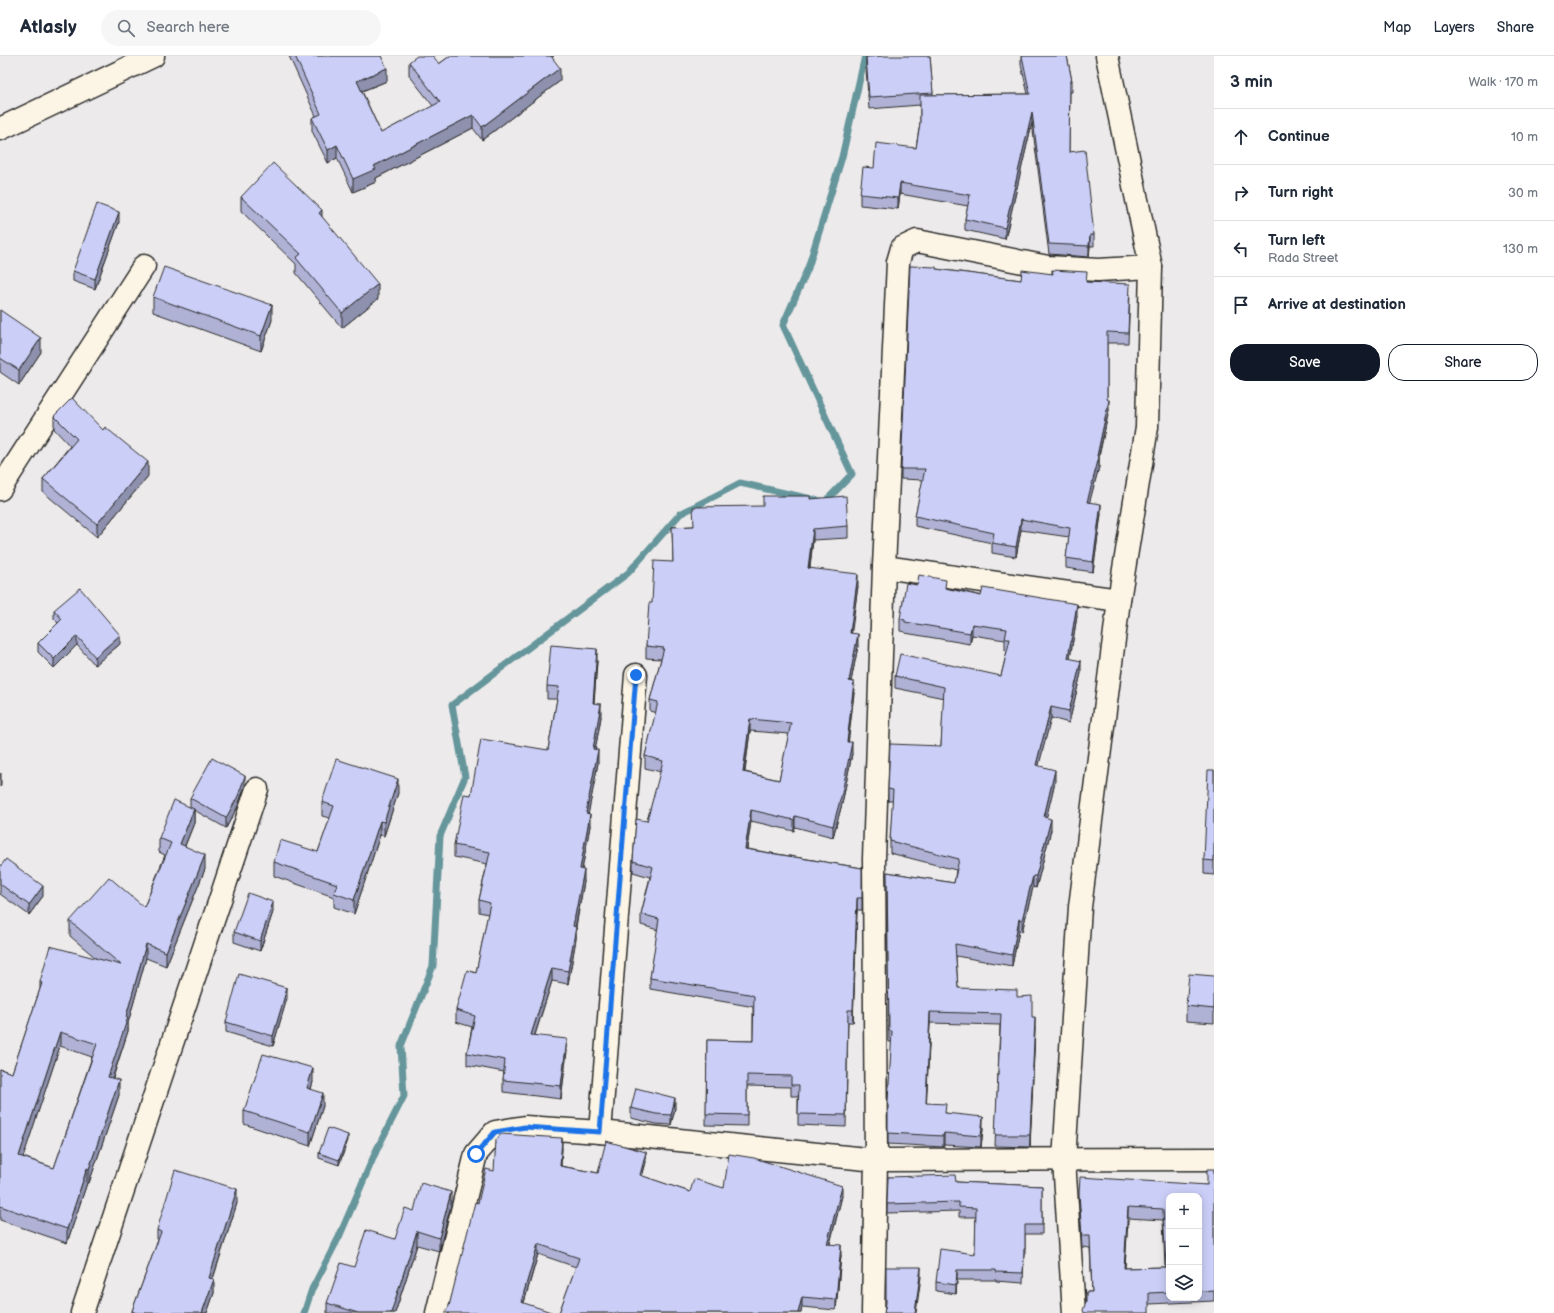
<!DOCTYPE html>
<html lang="en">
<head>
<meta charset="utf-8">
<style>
	:root { --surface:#fff; --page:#f6f6f7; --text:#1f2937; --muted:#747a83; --line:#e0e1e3; --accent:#111827 }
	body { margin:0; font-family:"Balsamiq Sans",sans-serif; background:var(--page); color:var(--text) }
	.controls { position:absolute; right:12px; bottom:12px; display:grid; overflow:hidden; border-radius:8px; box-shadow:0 2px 10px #0003 }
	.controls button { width:36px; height:36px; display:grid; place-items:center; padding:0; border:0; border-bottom:1px solid var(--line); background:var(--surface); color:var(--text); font:20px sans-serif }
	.stop { position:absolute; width:12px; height:12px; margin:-9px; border:3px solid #1a73e8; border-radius:50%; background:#fff }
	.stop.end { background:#1a73e8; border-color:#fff; box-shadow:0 1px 4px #0008 }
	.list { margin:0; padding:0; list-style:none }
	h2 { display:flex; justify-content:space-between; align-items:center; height:52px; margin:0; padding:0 16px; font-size:17px }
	h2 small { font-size:13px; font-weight:400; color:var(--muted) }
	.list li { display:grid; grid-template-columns:26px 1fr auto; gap:12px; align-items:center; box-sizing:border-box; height:56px; padding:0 16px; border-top:1px solid var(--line) }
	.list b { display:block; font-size:15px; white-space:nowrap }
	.list p { margin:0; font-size:13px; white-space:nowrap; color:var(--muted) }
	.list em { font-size:13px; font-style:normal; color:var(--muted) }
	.actions { display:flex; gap:8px; padding:12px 16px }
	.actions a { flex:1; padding:9px 0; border:1px solid var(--accent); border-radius:16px; text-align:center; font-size:14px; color:var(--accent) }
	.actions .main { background:var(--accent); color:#fff }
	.icon { flex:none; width:22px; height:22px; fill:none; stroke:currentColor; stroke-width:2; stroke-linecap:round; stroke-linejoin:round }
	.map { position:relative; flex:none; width:1214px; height:1257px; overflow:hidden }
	header { display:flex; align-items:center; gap:24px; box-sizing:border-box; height:56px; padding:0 20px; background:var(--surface); border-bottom:1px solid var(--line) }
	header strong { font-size:19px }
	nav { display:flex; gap:22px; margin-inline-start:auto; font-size:14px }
	.search { width:280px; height:36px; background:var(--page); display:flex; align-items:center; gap:10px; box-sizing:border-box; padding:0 14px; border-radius:22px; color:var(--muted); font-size:15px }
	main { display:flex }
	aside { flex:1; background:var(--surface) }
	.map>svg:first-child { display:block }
</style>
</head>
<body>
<header>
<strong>Atlasly</strong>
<div class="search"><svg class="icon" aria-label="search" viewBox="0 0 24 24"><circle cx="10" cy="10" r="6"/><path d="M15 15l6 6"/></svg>Search here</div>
<nav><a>Map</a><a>Layers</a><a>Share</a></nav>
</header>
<main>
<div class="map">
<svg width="1214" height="1257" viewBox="0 0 1214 1257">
	<rect width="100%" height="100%" fill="#edeaeb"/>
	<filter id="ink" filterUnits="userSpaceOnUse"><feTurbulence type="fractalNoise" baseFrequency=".025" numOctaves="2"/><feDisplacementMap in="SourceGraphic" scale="8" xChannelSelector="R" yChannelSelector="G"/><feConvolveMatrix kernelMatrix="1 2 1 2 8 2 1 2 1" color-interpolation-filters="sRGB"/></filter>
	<g filter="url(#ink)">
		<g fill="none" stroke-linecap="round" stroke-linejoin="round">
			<polyline stroke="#65969b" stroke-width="7" points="304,1257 312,1233 339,1181 377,1093 404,1040 401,990 433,910 440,780 465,721 452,649 628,517 680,458 740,427 825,446 852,418 783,269 808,212 842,101 865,0"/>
			<g stroke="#2b2b2b" stroke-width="25">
				<g id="minor">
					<polyline points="0,73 153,0"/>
					<polyline points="0,433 144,210"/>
					<polyline points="884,511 1119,544"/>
					<polyline points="600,1076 636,619"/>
					<polyline points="82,1257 257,733"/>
					<polyline points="873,1257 876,1104 874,803 884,511 898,206 902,192 917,185 1048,211 1098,214 1151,211"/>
					<polyline points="1074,1257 1064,1104 1080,851 1119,544 1147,371 1151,211 1107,0"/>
				</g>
			</g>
			<g stroke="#2b2b2b" stroke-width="25">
				<polyline id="tertiary" points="437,1257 476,1098 495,1076 525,1071 600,1076 876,1104 1214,1103"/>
			</g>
			<use href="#minor" stroke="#fcf5e5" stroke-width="22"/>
			<use href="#tertiary" stroke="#fcf5e5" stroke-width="22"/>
		</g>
		<g fill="#afb2d5" stroke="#2b2b2b" fill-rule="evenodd">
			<polygon points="289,0 381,0 387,25 362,35 381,77 433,50 409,19 409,6 439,8 450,0 554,0 552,1 560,25 482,84 473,72 376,122 376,126 353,136 337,102 328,107 312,75 312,62 316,60"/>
			<polygon points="930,0 933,39 1028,38 1021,9 1021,0 1067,0 1072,25 1072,36 1070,36 1069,96 1094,179 1094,190 1090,190 1089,201 1049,198 1032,67 1005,183 965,174 965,163 968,150 900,138 898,153 860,149 860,138 874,112 916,92 920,67 920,49 869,53 866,13 866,1"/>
			<polygon points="241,141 322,161 378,243 342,272 296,217 296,208 241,155"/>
			<polygon points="119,166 95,233 73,225 73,215"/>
			<polygon points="936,213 1021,224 1052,218 1052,214 1087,226 1130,238 1128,287 1107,287 1107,343 1109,354 1099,401 1099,411 1089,446 1101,458 1093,516 1066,512 1066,502 1069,481 1021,474 1016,501 992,497 992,487 915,470 915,460 923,424 901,423 901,413"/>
			<polygon points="153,241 272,264 261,295 153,256"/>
			<polygon points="0,254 41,296 19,329 0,316"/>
			<polygon points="54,360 148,420 97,481 43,436 43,423 70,390 54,373"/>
			<path d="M 810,443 L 848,470 L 848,482 L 813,484 L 810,512 L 858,530 L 851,577 L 858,590 L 851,625 L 854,637 L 848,686 L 852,698 L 842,748 L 833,781 L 795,771 L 794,775 L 751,765 L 747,793 L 862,812 L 862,854 L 857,854 L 853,966 L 848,966 L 846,1071 L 798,1069 L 798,1040 L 791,1040 L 791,1031 L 747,1030 L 747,1070 L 706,1069 L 707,984 L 753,985 L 753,951 L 749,950 L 650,933 L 650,922 L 658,874 L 641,869 L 641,858 L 650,821 L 633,816 L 633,805 L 647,765 L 661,716 L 645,712 L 645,700 L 656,657 L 650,655 L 650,644 L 661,603 L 646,602 L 646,590 L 652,547 L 673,506 L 672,471 L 693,470 L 763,450 ZM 750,675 L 789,678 L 779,724 L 745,716 Z"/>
			<polygon points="917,529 946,532 1077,560 1070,602 1081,617 1069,667 1051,662 1038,710 1055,726 1046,761 1051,774 1036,832 1033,831 1022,876 1019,875 1012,910 956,900 958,932 1017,941 1032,961 1035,973 1030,1091 995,1090 1000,969 930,967 926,1047 946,1057 983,1073 981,1091 944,1089 943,1091 888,1088 888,1045 892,986 889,986 887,816 954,827 956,814 890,797 890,785 893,745 888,745 888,733 941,690 944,642 895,632 895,620 1001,620 1007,595 1005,594 1005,584 972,579 970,588 905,577 905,576 900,575 900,563"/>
			<polygon points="54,554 120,588 95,609 77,589 54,612 38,596 38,587 58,567 54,563"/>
			<polygon points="597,605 594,647 601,661 595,694 598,707 588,758 590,770 582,813 584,826 576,871 576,883 568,928 552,925 535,979 567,995 561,1043 503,1036 503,1024 504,1016 467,1009 467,997 472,971 456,966 456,954 476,917 488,858 479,856 479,844 487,808 454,801 454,789 471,739 548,694 557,643 547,643 547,630"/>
			<polygon points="1214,714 1214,819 1204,818 1204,804"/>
			<path d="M 245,730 L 238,750 L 226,772 L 194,754 L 194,767 L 185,790 L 205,813 L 166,910 L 146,902 L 128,967 L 128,975 L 113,1022 L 119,1039 L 89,1127 L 87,1127 L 67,1187 L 0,1164 L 0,1013 L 12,1017 L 40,933 L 40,926 L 97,903 L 70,880 L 70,865 L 144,851 L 165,799 L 159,796 L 159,782 L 190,751 L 190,742 ZM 60,990 L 92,1001 L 54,1112 L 23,1101 Z"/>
			<polygon points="398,737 384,780 380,779 354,858 334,851 334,841 274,820 274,806 318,796 330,762 322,760 322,746"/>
			<polygon points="0,811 43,840 29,859 0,838"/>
			<polygon points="273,856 260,895 234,886 234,876"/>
			<polygon points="1214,920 1214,967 1186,965 1186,950"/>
			<polygon points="287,942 273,990 226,976 226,966"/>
			<polygon points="313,1026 311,1033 323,1050 310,1090 244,1068 244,1055"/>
			<polygon points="631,1052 675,1052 671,1069 656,1068 631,1062"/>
			<polygon points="348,1084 339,1109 319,1102 319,1097"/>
			<polygon points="562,1092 561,1110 598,1117 646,1106 642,1120 690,1136 724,1132 842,1140 830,1188 841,1199 836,1254 802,1251 801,1257 559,1257 576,1211 538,1198 524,1247 449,1250 478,1147 494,1115"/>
			<path d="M 1214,1113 L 1214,1245 L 1149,1248 L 1086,1247 L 1086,1236 L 1092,1236 L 1090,1192 L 1082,1191 L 1079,1149 L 1079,1138 L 1207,1129 ZM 1169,1140 L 1199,1140 L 1199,1242 L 1169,1242 ZM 1128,1162 L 1163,1164 L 1165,1211 L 1125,1212 Z"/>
			<polygon points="888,1121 956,1126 1042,1130 1042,1178 1025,1178 1025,1202 1024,1202 1023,1227 996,1225 996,1224 957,1224 956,1238 936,1235 936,1226 975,1198 976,1161 959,1161 959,1155 887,1157"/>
			<polygon points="237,1147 213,1223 214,1237 207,1257 132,1257 132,1255 157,1187 157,1174"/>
			<polygon points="451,1149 439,1195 417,1189 395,1257 327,1257 327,1247 354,1211 395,1183 414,1155"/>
		</g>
		<g fill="#8e91ae" stroke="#2b2b2b">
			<polygon points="387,12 387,25 357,37 357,25"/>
			<polygon points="560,12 560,25 482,84 482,71"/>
			<polygon points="1032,56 1032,67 1005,183 1005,172"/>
			<polygon points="473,59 473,72 376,122 376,126 353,136 353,123 374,110"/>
			<polygon points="337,89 337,102 328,107 328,94"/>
			<polygon points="900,127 900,138 898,153 898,142"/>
			<polygon points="322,154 322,169 319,157"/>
			<polygon points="119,156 119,166 95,233 95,223"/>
			<polygon points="1090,179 1090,190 1089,201 1089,190"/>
			<polygon points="378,228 378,243 342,272 342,257"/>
			<polygon points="272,249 272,264 261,295 261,280"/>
			<polygon points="41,282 41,296 19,329 19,314"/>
			<polygon points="1109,344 1109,354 1097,408 1099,401 1099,411 1087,456 1087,446"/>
			<polygon points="148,406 148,420 97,481 97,468"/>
			<polygon points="1101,448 1101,458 1093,516 1093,506"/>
			<polygon points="1021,463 1021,474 1016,501 1016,491"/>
			<polygon points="813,473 813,484 808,523 808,512"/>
			<polygon points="858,518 858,530 850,588 850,577"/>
			<polygon points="1077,548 1077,560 1068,614 1068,602"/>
			<polygon points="972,568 972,579 970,588 970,577"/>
			<polygon points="858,578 858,590 849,636 849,625"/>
			<polygon points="120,579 120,588 95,609 95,601"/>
			<polygon points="77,580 77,589 54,612 54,603"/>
			<polygon points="597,593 597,605 593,659 593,647"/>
			<polygon points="1081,605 1081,617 1069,667 1069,655"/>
			<polygon points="854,626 854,637 847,698 847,686"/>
			<polygon points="601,648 601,661 593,706 593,693"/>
			<polygon points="1051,651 1051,662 1036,721 1036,709"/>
			<polygon points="750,663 750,675 743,727 743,716"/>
			<polygon points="852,686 852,698 842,748 833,781 833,770"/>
			<polygon points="598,694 598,707 586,770 586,757"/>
			<polygon points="1055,714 1055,726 1044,772 1044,761"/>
			<polygon points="1,717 1,730 0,731 0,718"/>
			<polygon points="245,720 245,730 238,750 226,772 226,762"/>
			<polygon points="398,723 398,737 384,780 384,766"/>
			<polygon points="194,753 194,767 180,802 180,788"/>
			<polygon points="751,754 751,765 745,804 745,793"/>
			<polygon points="590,758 590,770 580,825 580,813"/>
			<polygon points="795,760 795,771 794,775 794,764"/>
			<polygon points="1051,763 1051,774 1036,832 1036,820"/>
			<polygon points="380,765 380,779 354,858 354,844"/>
			<polygon points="205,799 205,813 166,910 166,896"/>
			<polygon points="584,814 584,826 573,883 573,870"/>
			<polygon points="1033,820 1033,831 1022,876 1022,864"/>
			<polygon points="43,830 43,840 29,859 29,849"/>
			<polygon points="857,842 857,854 853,966 853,954"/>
			<polygon points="273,846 273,856 260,895 260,885"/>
			<polygon points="1019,863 1019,875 1012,910 1012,899"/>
			<polygon points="576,871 576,883 568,928 568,915"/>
			<polygon points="146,888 146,902 128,967 128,975 108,1035 108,1021 126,961"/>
			<polygon points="552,912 552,925 531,991 531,979"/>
			<polygon points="287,932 287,942 273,990 273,980"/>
			<polygon points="930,956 930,967 926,1058 926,1047"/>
			<polygon points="1035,961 1035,973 1030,1091 1030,1079"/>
			<polygon points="60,976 60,990 19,1114 19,1100"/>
			<polygon points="567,983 567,995 561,1043 561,1030"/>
			<polygon points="313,1012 313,1026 307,1045 307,1032"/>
			<polygon points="119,1024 119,1039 89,1127 89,1113"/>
			<polygon points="323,1037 323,1050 310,1090 310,1076"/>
			<polygon points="675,1042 675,1052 671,1069 671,1059"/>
			<polygon points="983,1061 983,1073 981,1091 981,1080"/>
			<polygon points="944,1077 944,1089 943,1091 943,1080"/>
			<polygon points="348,1079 348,1084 339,1109 339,1104"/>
			<polygon points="562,1082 562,1092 560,1120 560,1110"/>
			<polygon points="646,1096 646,1106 640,1129 640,1119"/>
			<polygon points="87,1112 87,1127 67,1187 67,1173"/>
			<polygon points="842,1130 842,1140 827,1198 827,1188"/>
			<polygon points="237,1133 237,1147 209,1235 209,1222"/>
			<polygon points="451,1136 451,1149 439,1195 439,1182"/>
			<polygon points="1128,1151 1128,1162 1124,1224 1124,1212"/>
			<polygon points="417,1175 417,1189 395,1257 391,1257"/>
			<polygon points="538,1188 538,1198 521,1256 521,1246"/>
			<polygon points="841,1189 841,1199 836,1254 836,1244"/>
			<polygon points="921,1211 921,1221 916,1257 915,1257"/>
			<polygon points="957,1214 957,1224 956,1238 956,1229"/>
			<polygon points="214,1223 214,1237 207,1257 202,1257"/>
			<polygon points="802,1241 802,1251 801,1257 798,1257"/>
		</g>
		<g fill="#cbcff8" stroke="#2b2b2b" fill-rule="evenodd">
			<polygon points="295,0 381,0 387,12 357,25 381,77 440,46 409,6 417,0 433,0 439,8 450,0 551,0 560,12 482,71 473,59 374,110 376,113 353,123 337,89 328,94 312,62 321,58"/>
			<polygon points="885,0 930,0 933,37 869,41 866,1"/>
			<polygon points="1022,0 1067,0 1072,25 1070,25 1069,96 1085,94 1094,179 1090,179 1089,190 1049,188 1032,56 1005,172 965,163 970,139 900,127 898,142 860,138 863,111 874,112 876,87 916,92 920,67 920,39 1030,38"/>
			<polygon points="273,107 322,154 319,157 378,228 342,257 296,202 301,198 241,141"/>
			<polygon points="97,148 119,156 95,223 73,215"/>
			<polygon points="910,210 936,211 936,213 1021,224 1022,214 1053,218 1052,214 1087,216 1086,226 1130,228 1128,277 1107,276 1107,343 1109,344 1097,400 1099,401 1087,446 1101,448 1093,506 1066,502 1070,472 1021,463 1016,491 992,487 994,477 915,460 925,413 901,413"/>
			<polygon points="164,211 272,249 261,280 153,241"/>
			<polygon points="0,254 41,282 19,314 0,302"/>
			<polygon points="72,342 103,374 105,371 148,406 97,468 43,423 77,383 54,360"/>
			<path d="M 763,440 L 810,440 L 810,443 L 846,440 L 848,470 L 813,473 L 808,512 L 858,518 L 850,577 L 858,578 L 849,625 L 854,626 L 847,686 L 852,686 L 842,737 L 833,770 L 795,760 L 794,764 L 751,754 L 745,793 L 862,812 L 862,842 L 857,842 L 853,954 L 848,954 L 846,1059 L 798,1058 L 799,1029 L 791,1029 L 791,1020 L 747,1019 L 747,1059 L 706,1058 L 707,984 L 753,985 L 754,940 L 749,938 L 650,922 L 659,863 L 641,858 L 653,811 L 633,805 L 636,763 L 647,765 L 663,705 L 645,700 L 658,646 L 650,644 L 664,592 L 646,590 L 649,547 L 652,547 L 654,505 L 673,506 L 672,471 L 694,470 L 693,451 L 763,450 ZM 750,663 L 791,667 L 779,724 L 743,716 Z"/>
			<polygon points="919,519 946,524 945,532 981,540 983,532 1077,548 1068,602 1081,605 1069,655 1051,651 1036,709 1055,714 1044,761 1051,763 1036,820 1033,820 1022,864 1019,863 1012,899 955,888 958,932 1017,934 1017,941 1032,940 1032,961 1035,961 1030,1079 995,1079 1001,958 930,956 926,1047 946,1048 945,1057 983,1061 981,1080 944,1077 943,1080 888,1077 888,1045 892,975 889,975 887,816 954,827 959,803 890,785 893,734 888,733 890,688 941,690 944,631 895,620 900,598 1001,620 1010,583 1005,583 1007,573 972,568 970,577 905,566 905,564 900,563 906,527 917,529"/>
			<polygon points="80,532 120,579 95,601 77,580 54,603 38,587 62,563 54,554"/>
			<polygon points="551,589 597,593 593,647 601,648 593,693 598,694 586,757 590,758 580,813 584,814 573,870 576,871 568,915 552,912 531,979 567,983 561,1030 503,1024 505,1004 467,997 475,960 456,954 467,914 476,917 490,847 479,844 490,796 454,789 464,738 471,739 481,683 548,694 559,631 547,630"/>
			<polygon points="212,702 245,720 238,740 226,762 190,742"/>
			<polygon points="336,703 398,723 384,766 380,765 354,844 334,837 337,828 274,806 280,784 318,796 334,750 322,746"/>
			<polygon points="1208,714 1214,714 1214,805 1204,804"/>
			<path d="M 174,744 L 194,753 L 180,788 L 205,799 L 166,896 L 146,888 L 126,961 L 128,961 L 108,1021 L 119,1024 L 89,1113 L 87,1112 L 67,1173 L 0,1150 L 0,1013 L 12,1017 L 42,927 L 40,926 L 50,890 L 121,909 L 70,865 L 109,821 L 144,851 L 171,787 L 159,782 ZM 60,976 L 97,988 L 54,1112 L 19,1100 Z"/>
			<polygon points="6,803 43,830 29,849 0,828 0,811"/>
			<polygon points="248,837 273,846 260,885 234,876"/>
			<polygon points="239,918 287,932 273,980 226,966"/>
			<polygon points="1189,918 1214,920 1214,953 1186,950"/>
			<polygon points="263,998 313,1012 307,1032 323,1037 310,1076 244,1055"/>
			<polygon points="636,1032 675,1042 671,1059 656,1058 631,1052"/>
			<polygon points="328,1072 348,1079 339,1104 319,1097"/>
			<polygon points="501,1078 562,1082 560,1110 598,1117 606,1085 646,1096 640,1119 690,1136 694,1123 724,1132 729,1098 754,1102 842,1130 827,1188 841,1189 836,1244 802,1241 798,1257 559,1257 579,1202 538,1188 521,1246 554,1257 445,1257 449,1250 475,1146 478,1147 486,1113 494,1115 496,1084"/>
			<path d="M 1207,1113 L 1214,1113 L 1214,1234 L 1199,1235 L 1199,1140 L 1169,1140 L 1169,1236 L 1149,1237 L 1149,1257 L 1084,1257 L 1083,1254 L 1086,1246 L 1086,1236 L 1092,1236 L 1090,1180 L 1082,1180 L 1079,1138 L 1080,1121 L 1207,1129 ZM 1128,1151 L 1163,1153 L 1166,1211 L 1124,1212 Z"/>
			<polygon points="175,1114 237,1133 209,1222 214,1223 202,1257 136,1257 132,1255 161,1176 157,1174"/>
			<polygon points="955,1119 956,1126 1042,1130 1042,1169 1025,1169 1025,1193 1024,1193 1023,1217 996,1216 996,1214 957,1214 956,1229 936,1226 940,1193 975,1198 976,1152 959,1151 959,1146 887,1148 888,1121"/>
			<polygon points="421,1127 451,1136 439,1182 417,1175 391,1257 358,1257 327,1247 341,1207 354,1211 366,1174 395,1183 405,1152 414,1155"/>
			<polygon points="886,1211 921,1211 915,1257 884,1257 886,1247"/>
		</g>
	</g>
	<g fill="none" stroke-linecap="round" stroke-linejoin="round" filter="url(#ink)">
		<polyline stroke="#1a73e8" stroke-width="5" points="476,1098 495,1076 525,1071 600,1076 636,619"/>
	</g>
</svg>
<div class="controls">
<button>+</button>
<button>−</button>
<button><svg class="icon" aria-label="layers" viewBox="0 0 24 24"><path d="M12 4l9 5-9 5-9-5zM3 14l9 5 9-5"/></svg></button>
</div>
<div class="stop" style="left:476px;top:1098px"></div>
<div class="stop end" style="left:636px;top:619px"></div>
</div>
<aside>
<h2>3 min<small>Walk · 170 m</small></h2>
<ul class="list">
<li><svg class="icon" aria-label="ahead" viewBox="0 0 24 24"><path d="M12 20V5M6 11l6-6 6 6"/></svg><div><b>Continue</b></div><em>10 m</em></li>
<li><svg class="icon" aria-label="right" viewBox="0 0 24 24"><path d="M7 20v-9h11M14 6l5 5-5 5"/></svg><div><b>Turn right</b></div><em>30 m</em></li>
<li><svg class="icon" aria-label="left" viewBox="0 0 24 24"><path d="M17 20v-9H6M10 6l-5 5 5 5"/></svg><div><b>Turn left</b><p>Rada Street</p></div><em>130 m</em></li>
<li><svg class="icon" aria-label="arrive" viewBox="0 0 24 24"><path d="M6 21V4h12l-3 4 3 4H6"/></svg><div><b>Arrive at destination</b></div></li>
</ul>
<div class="actions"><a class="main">Save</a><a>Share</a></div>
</aside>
</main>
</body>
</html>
